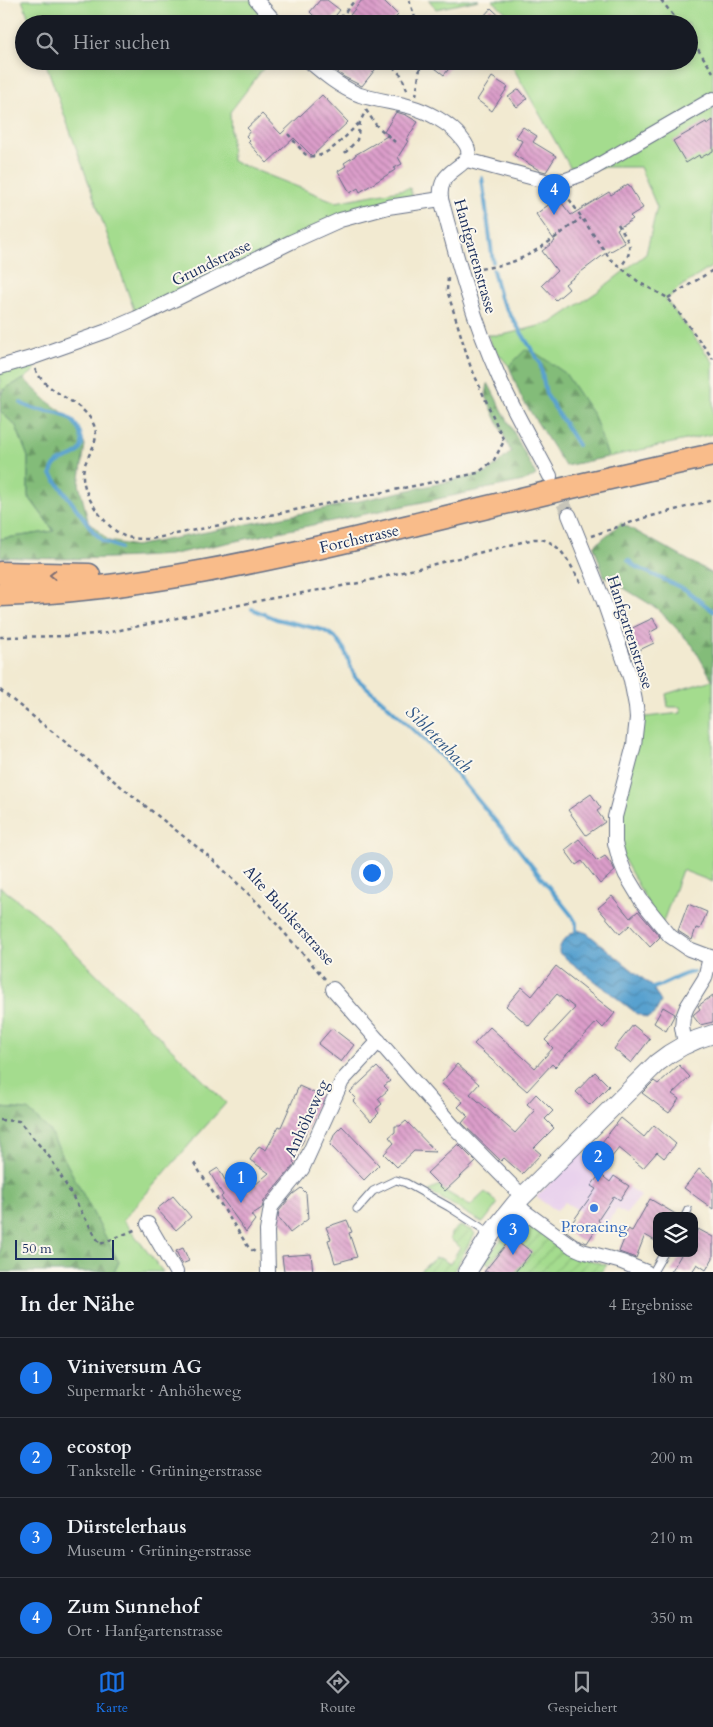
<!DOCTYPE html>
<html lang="de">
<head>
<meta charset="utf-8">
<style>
	:root { --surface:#171b24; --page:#242831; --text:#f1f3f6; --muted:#9ea1a6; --line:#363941; --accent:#1a73e8 }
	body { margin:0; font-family:Cardo,serif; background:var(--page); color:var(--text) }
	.controls { position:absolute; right:15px; bottom:15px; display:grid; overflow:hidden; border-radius:10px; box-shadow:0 2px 8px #0003 }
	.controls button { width:45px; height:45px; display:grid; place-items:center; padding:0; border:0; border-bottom:1px solid var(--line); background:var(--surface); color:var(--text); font:25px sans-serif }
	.scale { position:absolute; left:15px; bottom:12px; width:99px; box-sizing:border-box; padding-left:5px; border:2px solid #1b2f5e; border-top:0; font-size:14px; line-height:18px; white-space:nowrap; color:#1b2f5e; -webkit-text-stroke:4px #fbf7ec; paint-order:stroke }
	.you { position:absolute; left:371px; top:872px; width:18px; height:18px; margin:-12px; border:4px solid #fff; border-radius:50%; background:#1a73e8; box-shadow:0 0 0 8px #1a73e833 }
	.badge { display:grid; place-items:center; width:32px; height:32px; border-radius:50%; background:var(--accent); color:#fff; font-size:16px; font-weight:700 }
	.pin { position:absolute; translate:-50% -41px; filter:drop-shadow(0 1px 2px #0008) }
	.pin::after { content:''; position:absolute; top:26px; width:18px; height:15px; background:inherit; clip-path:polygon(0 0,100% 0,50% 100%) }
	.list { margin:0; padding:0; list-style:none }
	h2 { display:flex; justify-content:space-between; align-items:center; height:65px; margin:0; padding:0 20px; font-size:21px }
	h2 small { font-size:16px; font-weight:400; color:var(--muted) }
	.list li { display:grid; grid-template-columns:32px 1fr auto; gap:15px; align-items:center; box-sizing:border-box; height:80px; padding:0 20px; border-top:1px solid var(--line) }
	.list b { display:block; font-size:19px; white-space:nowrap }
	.list p { margin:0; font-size:16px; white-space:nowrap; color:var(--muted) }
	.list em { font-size:16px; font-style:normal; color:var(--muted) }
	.icon { flex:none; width:28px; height:28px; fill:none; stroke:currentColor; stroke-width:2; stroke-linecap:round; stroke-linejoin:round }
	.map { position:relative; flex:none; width:713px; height:1272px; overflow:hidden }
	.search { position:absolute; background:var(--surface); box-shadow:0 2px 8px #0003; left:15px; right:15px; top:15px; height:55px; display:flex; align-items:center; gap:12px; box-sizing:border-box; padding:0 18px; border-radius:28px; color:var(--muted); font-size:19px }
	.sheet { height:385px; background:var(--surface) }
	nav { display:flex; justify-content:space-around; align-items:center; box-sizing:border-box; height:70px; border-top:1px solid var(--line); background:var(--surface); font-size:14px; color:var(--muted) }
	nav a { display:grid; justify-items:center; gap:2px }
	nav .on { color:var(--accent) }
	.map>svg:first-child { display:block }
</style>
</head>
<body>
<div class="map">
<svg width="713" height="1272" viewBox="0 0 713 1272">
	<defs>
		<pattern id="forest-firs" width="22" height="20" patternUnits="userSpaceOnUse" patternTransform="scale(1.25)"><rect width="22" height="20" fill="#83bc79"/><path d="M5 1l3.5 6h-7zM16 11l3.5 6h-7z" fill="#6a9966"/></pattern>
		<pattern id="garden-furrows" width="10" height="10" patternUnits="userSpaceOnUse" patternTransform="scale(1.25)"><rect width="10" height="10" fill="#a4dc8e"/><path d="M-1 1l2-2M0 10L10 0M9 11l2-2" fill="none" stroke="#8dbd7d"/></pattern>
		<pattern id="water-waves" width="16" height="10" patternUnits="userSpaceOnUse" patternTransform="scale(1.25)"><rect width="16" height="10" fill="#58a1cf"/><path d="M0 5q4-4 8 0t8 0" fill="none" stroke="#4884ab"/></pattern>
		<pattern id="building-back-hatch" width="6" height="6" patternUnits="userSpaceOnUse" patternTransform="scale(1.25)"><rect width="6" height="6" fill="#dc9eca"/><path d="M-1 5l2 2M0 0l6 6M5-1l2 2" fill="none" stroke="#b281a7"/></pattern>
	</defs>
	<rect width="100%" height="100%" fill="#fbf7ec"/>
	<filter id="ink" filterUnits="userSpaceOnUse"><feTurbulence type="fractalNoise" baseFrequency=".02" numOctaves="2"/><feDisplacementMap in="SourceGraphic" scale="10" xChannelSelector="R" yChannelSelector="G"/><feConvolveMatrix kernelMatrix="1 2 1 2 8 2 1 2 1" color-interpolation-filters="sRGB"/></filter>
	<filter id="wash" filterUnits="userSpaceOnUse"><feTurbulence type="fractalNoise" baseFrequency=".0096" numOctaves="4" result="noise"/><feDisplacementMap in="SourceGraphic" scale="20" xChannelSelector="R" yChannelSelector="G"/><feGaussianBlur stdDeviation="1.12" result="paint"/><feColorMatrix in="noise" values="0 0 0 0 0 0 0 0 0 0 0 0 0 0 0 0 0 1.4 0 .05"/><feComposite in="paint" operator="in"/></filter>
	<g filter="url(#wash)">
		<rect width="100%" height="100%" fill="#f2ead1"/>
		<polygon fill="#e9d2ed" points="580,1153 641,1196 626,1214 617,1209 605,1227 565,1202 556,1211 536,1197"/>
		<g fill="#a4dc8e" stroke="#608676">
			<polygon points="22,0 254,0 269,24 31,24"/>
			<polygon points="429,0 479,0 436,9"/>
			<polygon points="492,0 713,0 713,266 679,288 666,300 713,362 713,434 608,457 594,416 525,350 509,366 492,346 488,335 503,335 551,323 597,292 646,254 657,207 640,167 570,167 511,64 512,61 689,61 689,24 519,24"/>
			<polygon points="45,61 269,61 230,112 232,161 336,202 410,188 414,203 357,214 137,318"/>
			<polygon points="31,358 35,370 24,379 2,390 0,395 0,366"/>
			<polygon points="0,411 16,426 28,457 28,496 54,531 0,539"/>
			<polygon points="712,680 713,681 713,882 682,870 661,927 615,843 637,718 681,713 680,707 668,707 666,694"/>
			<polygon points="0,887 36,914 226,1103 123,1220 163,1272 114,1272 119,1262 28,1110 0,1108"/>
			<polygon points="439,1185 445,1191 470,1206 485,1192 498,1203 483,1223 429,1191"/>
		</g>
		<g fill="url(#forest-firs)" stroke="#4f766c">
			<polygon points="525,350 536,353 565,373 594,416 608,457 565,466 521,397 509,366"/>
			<path d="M 24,379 L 47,401 L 72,419 L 85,445 L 79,484 L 88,521 L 109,541 L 135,546 L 309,512 L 487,473 L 511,452 L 486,396 L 488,383 L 536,475 L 528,480 L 169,555 C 113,559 56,560 0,557 L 0,539 L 54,531 L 28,496 L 28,457 L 16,426 L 0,411 C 0,386 3,390 24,379 Z"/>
			<polygon points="621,523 713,574 713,681 693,646 658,609 604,576 594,546"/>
			<polygon points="0,1108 28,1110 49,1130 119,1262 114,1272 0,1272"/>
		</g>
		<g fill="url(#garden-furrows)" stroke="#608676">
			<polygon points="520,1214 583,1258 607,1265 601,1272 499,1272 485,1261"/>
			<polygon points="459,1226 472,1230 475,1234 453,1272 419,1272 435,1258 440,1258 450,1264 460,1247 450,1239 451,1233"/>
		</g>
		<path fill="url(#water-waves)" stroke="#3a6896" d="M 578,930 L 587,933 L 652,986 L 661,1002 L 654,1015 L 646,1018 L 636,1013 L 559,953 C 558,944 569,933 578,930 Z"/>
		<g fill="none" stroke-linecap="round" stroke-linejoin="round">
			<g stroke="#58a1cf" stroke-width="4">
				<polyline points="482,178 493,262"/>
				<polyline points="493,270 500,298 540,363 546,394 578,445"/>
				<path d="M 21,403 C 40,417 69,403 80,433 C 81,438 84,443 81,448 C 75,462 54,455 51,474 L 93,531 L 103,541 L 120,548"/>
				<polyline points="628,560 636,567 686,590 713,611"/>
				<polyline points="252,609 276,619 323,630 335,637 344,649 355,677 387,705 443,758 512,841 572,916 576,923 576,930"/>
				<path d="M 653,988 C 667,984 681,973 694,972"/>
			</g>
		</g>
		<g id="blocks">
			<g fill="url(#building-back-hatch)">
				<polygon points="320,0 327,0 340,10 329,24 309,24 314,16 310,12"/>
				<polygon points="362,0 383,0 398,15 390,24 361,24 350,15"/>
				<polygon points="491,8 508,24 477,24"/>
				<polygon points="324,61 382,61 362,86 344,77"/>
				<polygon points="426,61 455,61 444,75"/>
				<polygon points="492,77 508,87 492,111 477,100"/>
				<polygon points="519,89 527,99 517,107 508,97"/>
				<polygon points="322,95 348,122 312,156 294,138 267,163 248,142 250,140 246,136 250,131 247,128 262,114 281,134"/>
				<polygon points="396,112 406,115 418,122 406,140 408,141 398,157 402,164 394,168 395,170 360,192 358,188 350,193 338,171 346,166 344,163 355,156 355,155 389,135 384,132"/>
				<polygon points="713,120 713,151 700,158 699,155 686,163 673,141 706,122 707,124"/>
				<polygon points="523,127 537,136 533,142 556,156 546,172 539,170 514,155 522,141 516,137"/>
				<polygon points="628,184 643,208 630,216 633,219 617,229 625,243 611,251 610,250 565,284 569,289 556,300 542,285 557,271 542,251 555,241 536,214 558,198 571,215 609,192 611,195"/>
				<polygon points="653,618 658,628 649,633 654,643 631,654 624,632"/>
				<polygon points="591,794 601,808 597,811 605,822 586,835 568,810"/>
				<polygon points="579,839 597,861 605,856 613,866 615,871 600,884 582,861 576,865 565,850"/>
				<polygon points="612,896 630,918 638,911 660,937 650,947 630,925 620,934 598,908"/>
				<polygon points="688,904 707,912 700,929 696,928 692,940 678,931"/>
				<polygon points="556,966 615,1013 603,1028 597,1022 555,1067 552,1064 527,1091 474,1044 490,1027 535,1068 553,1048 545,1040 575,1008 557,994 529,1026 506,1006 522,987 532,996"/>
				<polygon points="713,995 713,1022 700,1025 693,1016 694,1014 700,1009 698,1006"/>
				<polygon points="663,1007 675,1014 666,1031 654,1023"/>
				<polygon points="633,1025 650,1039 631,1063 614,1049"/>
				<polygon points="332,1028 354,1045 341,1062 318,1044"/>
				<polygon points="457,1064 479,1084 470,1094 515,1133 535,1111 527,1104 536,1094 553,1111 545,1119 554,1128 534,1148 541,1154 522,1174 504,1158 501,1161 462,1123 468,1116 458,1107 463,1102 441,1083"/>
				<polygon points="679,1065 690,1077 672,1094 679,1099 669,1113 642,1093 654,1081 658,1084"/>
				<polygon points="377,1067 390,1081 384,1086 388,1090 378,1099 382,1104 376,1109 379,1113 371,1121 353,1101 356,1098 350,1092"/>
				<polygon points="595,1072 609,1086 590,1105 576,1092"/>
				<polygon points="299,1086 321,1096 303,1139 304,1139 293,1162 295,1164 264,1201 262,1208 251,1215 255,1220 246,1232 221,1197 223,1195 210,1173 218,1168 231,1190 242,1182 248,1191 269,1173 250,1160 259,1146 266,1150 279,1126 281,1127"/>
				<polygon points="621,1118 644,1137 654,1125 676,1144 664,1158 657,1152 643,1168 619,1148 611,1158 598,1147"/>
				<polygon points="406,1121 436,1152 414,1151 397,1167 384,1154 394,1143 389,1137 395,1132 395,1126 400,1126"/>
				<polygon points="342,1126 379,1165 364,1180 330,1145 335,1133"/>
				<polygon points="458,1144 476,1162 445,1191 427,1173"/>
				<polygon points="699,1169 713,1180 713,1209 684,1188"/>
				<polygon points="600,1174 610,1182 614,1176 629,1186 620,1200 614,1196 598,1220 600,1223 587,1243 577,1239 566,1231 596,1189 591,1186"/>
				<polygon points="301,1188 306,1193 308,1219 290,1233 278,1217 279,1211 293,1194"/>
				<polygon points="173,1196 191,1217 176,1230 157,1209"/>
				<polygon points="650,1199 679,1216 657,1216 657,1242 645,1235 636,1258 619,1252 628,1229 632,1231"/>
				<polygon points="347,1220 352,1232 349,1233 357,1257 335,1263 328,1240 331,1239 326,1227"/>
				<polygon points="698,1229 713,1237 713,1258 706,1270 697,1264 692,1272 671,1272 681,1255 678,1253 694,1253 694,1236"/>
				<polygon points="512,1237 532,1252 515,1272 484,1272"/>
				<polygon points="183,1248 189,1261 182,1264 176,1251"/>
				<polygon points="311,1254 313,1272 284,1272 282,1256"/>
			</g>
		</g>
	</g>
	<g filter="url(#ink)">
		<use href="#blocks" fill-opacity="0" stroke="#667086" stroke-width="1"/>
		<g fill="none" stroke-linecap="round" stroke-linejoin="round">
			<polyline stroke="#c7c5ba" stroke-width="14" stroke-dasharray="14 7" stroke-linecap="butt" points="554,484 569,515"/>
			<g stroke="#667086" stroke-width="9">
				<g id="service">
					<polyline points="357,1209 373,1191 396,1180 406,1183 449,1207 491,1234"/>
					<polyline points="685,1216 688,1210"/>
					<polyline points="653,1272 664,1253"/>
				</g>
			</g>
			<g stroke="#667086" stroke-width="16">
				<g id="minor">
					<polyline points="256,0 277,24"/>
					<path d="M 309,61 C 324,74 341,88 360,95 C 375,100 392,102 408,106 C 427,111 450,123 462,139 C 481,162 452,165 444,180 C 440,188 440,198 443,206 C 458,263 474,321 498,375 C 513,410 533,443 550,476"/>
					<polyline points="467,160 549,182 566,180 585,173 713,99"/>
					<polyline points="0,367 31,358 107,331 137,318 291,242 340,220 388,207 441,199"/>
					<polyline points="569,515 603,599 631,680 636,706 637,718 634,745 615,817 615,843 619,858 626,875 641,900 670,936 689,949 713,958"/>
					<polyline points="333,989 453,1126 523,1197"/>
					<polyline points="685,1044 682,1027 683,1017 687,1007 705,978 710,957"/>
					<polyline points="516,1203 525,1212 573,1247 582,1251 622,1262 646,1272"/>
					<polyline points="148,1224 176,1272"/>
					<polyline points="268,1272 267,1231 271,1207 302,1169 342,1081 379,1041"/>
				</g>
			</g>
			<g stroke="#667086" stroke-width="20">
				<path id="tertiary" d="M 467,1272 L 491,1234 L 516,1203 L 657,1063 C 674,1049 692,1040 713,1034"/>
			</g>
			<g stroke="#667086" stroke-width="25">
				<g id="trunk">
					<polyline points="0,573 89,575"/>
					<path d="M 0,595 C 136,590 270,560 401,528 C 505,503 609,477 713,455"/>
				</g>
			</g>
			<g stroke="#667086" stroke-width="2.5" stroke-dasharray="4 4" stroke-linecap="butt">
				<polyline points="409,0 417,24"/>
				<polyline points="661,0 680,24"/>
				<polyline points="341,24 338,21 355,0"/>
				<polyline points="689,36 713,72"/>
				<polyline points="387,61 401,75 408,92"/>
				<polyline points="416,96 421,61"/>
				<polyline points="366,110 376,125 395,142"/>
				<path d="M 288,134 L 305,154 C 323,165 347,134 360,122"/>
				<polyline points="345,153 357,140 360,122 366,110"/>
				<polyline points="565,193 610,259 640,283 668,298 713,359"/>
				<path d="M 618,224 C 629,242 636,250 620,267"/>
				<path d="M 473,270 C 486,268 499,266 512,262 C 537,253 560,234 581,218"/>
				<polyline points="668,298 713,270"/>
				<path d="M 35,369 C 47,395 82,400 93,423 C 103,443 84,455 83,474 C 82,495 105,527 124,536 C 133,539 141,539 151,539 L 478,473 L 494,460 L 504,441 L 470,365 L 447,290 L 448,278"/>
				<polyline points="591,536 644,518 713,500"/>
				<path d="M 0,637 L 71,636 L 106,633 L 268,599 L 359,583 L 534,539 C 559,537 570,565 581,583"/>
				<polyline points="0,690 212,859 258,903 326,980"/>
				<polyline points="0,1120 19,1121 51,1159 100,1244 137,1229"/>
				<polyline points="194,1163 249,1248 255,1252"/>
			</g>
			<use href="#service" stroke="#fff" stroke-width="7"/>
			<use href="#minor" stroke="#fff" stroke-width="14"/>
			<use href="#tertiary" stroke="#fff" stroke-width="18"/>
			<use href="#trunk" stroke="#f9bc8a" stroke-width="22"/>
		</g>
		<defs><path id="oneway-chevron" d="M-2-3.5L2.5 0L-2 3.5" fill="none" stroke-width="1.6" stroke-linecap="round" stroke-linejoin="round" transform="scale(1.25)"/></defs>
		<use stroke="#7f6e72" href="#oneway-chevron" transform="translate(53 575) rotate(-179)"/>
	</g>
	<circle fill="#3f7fe0" stroke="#fbf7ec" stroke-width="2" cx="594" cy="1208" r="5"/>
	<g text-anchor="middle" stroke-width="4" stroke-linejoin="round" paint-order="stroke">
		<g font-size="16" fill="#1b2f5e" stroke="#fbf7ec">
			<text transform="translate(476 256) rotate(74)" y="6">Hanfgartenstrasse</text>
			<text transform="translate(211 262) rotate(-26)" y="6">Grundstrasse</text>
			<text transform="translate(359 538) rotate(-13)" y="6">Forchstrasse</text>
			<text transform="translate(631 632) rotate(72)" y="6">Hanfgartenstrasse</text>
			<text transform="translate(290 915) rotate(48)" y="6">Alte Bubikerstrasse</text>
			<text transform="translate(306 1118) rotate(-65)" y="6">Anhöheweg</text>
		</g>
		<g font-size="16" fill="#366cbe" stroke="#fbf7ec">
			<text x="594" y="1232">Proracing</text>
		</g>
		<g font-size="18" font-style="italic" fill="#305786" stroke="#fbf7ec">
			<text transform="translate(439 739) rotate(45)" y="6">Sibletenbach</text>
		</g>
	</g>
</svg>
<div class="controls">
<button><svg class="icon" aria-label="layers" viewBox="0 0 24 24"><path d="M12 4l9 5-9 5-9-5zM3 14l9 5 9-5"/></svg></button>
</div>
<div class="scale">50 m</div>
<div class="you"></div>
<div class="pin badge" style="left:241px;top:1203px">1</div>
<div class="pin badge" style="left:598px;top:1182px">2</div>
<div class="pin badge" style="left:513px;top:1255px">3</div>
<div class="pin badge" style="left:554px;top:215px">4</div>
<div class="search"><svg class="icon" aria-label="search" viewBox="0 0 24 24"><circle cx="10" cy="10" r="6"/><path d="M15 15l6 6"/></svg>Hier suchen</div>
</div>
<section class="sheet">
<h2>In der Nähe<small>4 Ergebnisse</small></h2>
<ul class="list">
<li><span class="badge">1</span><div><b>Viniversum AG</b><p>Supermarkt · Anhöheweg</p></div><em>180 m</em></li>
<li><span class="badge">2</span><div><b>ecostop</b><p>Tankstelle · Grüningerstrasse</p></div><em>200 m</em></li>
<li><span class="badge">3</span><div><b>Dürstelerhaus</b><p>Museum · Grüningerstrasse</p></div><em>210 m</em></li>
<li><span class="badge">4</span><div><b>Zum Sunnehof</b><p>Ort · Hanfgartenstrasse</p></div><em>350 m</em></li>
</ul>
</section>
<nav>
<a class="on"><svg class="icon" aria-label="map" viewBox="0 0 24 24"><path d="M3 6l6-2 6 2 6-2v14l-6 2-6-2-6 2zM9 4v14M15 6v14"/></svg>Karte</a>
<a><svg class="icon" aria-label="directions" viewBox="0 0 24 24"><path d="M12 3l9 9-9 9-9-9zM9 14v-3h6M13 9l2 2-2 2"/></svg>Route</a>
<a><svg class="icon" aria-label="saved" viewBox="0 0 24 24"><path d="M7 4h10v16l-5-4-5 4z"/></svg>Gespeichert</a>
</nav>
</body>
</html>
